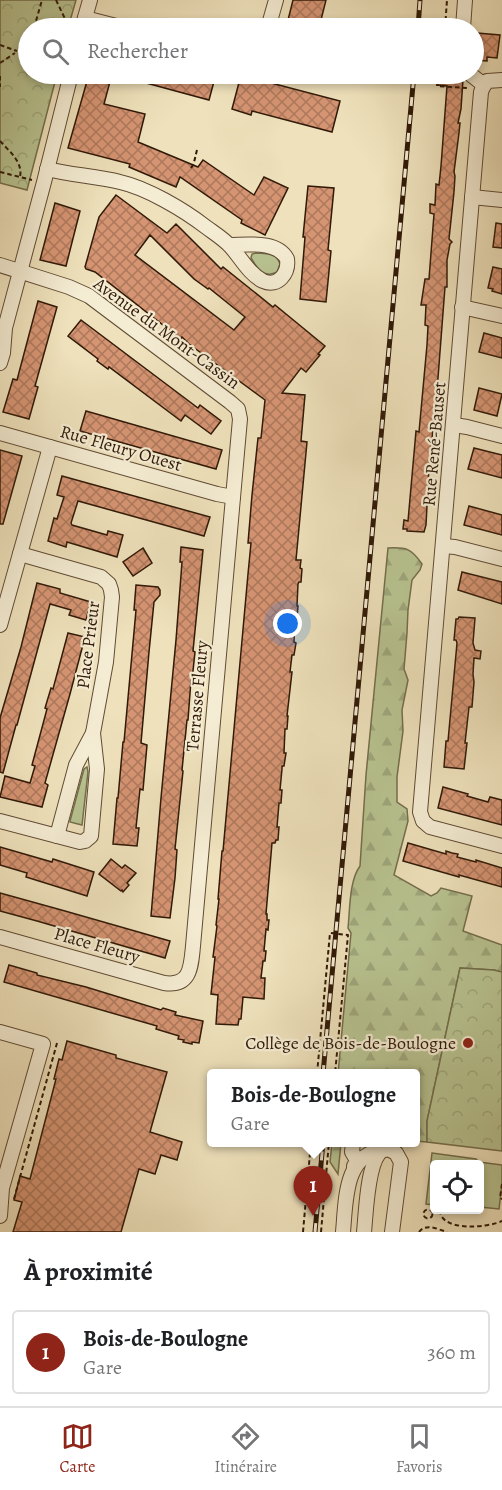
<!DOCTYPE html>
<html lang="fr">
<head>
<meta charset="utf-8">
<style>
	:root { --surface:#fff; --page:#f2f2f2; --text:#202124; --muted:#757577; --line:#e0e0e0; --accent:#8f2418 }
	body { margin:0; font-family:Alegreya,serif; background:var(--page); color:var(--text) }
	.controls { position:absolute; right:18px; bottom:18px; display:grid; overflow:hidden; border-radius:6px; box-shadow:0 3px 9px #0003 }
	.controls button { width:54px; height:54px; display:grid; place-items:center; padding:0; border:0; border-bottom:2px solid var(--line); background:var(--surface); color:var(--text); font:30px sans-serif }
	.you { position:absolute; left:288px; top:624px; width:21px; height:21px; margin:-15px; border:4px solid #fff; border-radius:50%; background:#1a73e8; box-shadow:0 0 0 9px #1a73e833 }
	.badge { display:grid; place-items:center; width:39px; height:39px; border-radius:50%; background:var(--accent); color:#fff; font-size:20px; font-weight:700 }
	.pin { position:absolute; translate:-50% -50px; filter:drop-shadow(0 2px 3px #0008) }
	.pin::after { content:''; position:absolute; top:32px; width:21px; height:18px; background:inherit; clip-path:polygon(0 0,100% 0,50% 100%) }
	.popup { position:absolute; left:207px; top:1069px; width:213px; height:78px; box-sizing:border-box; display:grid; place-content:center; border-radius:6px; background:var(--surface); filter:drop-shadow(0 2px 4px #0005); font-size:20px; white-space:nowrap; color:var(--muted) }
	.popup b { font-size:22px; color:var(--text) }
	.popup::after { content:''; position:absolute; left:50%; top:100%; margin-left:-12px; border:12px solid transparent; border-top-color:var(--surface) }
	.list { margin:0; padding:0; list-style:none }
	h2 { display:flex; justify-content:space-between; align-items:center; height:78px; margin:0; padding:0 24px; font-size:26px }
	h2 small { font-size:20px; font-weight:400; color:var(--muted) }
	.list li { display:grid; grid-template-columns:39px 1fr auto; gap:18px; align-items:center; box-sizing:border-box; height:84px; margin:0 12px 12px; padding:0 12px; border:2px solid var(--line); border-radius:6px }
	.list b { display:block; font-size:22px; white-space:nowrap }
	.list p { margin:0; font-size:20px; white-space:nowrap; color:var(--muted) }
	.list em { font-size:20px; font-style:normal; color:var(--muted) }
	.icon { flex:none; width:33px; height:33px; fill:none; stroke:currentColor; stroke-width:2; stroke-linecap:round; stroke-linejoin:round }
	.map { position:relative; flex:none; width:502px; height:1232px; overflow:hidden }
	.search { position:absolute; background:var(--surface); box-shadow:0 3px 9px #0003; left:18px; right:18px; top:18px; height:66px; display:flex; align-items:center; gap:15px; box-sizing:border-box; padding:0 21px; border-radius:33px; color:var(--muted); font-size:22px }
	.sheet { height:174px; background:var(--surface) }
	nav { display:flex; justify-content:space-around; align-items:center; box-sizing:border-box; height:84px; border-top:2px solid var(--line); background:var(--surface); font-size:16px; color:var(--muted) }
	nav a { display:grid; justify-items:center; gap:3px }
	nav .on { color:var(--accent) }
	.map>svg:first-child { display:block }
</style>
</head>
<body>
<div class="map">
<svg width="502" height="1232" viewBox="0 0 502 1232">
	<defs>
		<pattern id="forest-firs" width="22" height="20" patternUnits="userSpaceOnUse" patternTransform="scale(1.5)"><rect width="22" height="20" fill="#b8c391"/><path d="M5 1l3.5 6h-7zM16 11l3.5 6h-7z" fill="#9ea77c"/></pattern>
		<pattern id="park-crowns" width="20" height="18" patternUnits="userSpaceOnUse" patternTransform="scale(1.5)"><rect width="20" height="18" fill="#b8c391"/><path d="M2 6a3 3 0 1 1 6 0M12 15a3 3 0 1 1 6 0" fill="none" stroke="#9ea77c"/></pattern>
		<pattern id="building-cross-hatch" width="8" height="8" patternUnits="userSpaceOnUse" patternTransform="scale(1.5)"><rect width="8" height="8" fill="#d59472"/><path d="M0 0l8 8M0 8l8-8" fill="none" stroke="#ad785c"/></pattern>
	</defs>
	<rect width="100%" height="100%" fill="#eee1bb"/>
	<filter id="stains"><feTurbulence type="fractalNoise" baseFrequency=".00333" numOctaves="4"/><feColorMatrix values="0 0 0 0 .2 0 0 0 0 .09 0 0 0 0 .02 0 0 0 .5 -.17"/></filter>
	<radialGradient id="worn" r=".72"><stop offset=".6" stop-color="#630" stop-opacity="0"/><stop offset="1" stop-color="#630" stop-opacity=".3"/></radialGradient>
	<g fill="#b8c391" stroke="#746e4c" stroke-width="1.5">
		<path d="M 256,253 C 266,254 277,253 280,264 L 277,272 C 264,279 257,268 251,258 L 252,254 Z"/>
		<polygon points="87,767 88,772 82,825 70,822 70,821 84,769"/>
		<polygon points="432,1153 476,1159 479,1162 502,1165 502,1184 499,1209 480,1207 480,1164 434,1164 434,1205 426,1204"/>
	</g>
	<g fill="url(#forest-firs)" stroke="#746e4c" stroke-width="1.5">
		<path d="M 388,548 C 406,547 411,548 422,564 L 420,570 L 412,580 L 408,610 L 407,633 L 404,669 L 408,680 L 402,710 L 403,731 L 397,777 L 397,802 L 407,809 L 408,821 L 394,875 L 431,896 L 437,893 L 441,888 L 472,896 L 463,931 L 502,945 L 502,972 L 494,970 L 460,968 L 427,1121 L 427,1142 L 415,1141 L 415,1074 L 338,1074 L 351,933 L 348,928 C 350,910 349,881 360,866 L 366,775 Z"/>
		<polygon points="332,1143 341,1143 338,1174 330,1162"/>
	</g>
	<g fill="url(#park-crowns)" stroke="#746e4c" stroke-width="1.5">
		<polygon points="0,0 76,0 68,28 28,28 28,74 57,74 27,190 0,183"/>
		<polygon points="460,968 494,970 502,972 502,1151 427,1142 427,1121"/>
	</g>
	<g fill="url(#building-cross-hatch)" stroke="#301907" stroke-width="1.5" fill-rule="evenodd">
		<polygon points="293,0 326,0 319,28 286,28"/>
		<polygon points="477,33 500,35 497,58 487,57 487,61 474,60"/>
		<polygon points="89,74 112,74 104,104 145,114 138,142 198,167 203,160 254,195 264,177 288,188 265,235 241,223 242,220 180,177 176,187 129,167 130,164 68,148"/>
		<polygon points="120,74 216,74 209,100 120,76"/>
		<polygon points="439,74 461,74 463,79 461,109 458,123 460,123 459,133 454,172 455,176 454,192 449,239 452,242 450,244 447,260 447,287 445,287 437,391 429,467 426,525 424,532 407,531 407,529 403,529 404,520 408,521 416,431 419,432 427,345 428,326 425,325 426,305 421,305 425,279 429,279 434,214 430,213 430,204 435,205 436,184 439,185 441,166 447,86 438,85"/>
		<polygon points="241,75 340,101 332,132 252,111 251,115 232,109"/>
		<polygon points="308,186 334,188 328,250 331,251 326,302 300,299 305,237 303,237"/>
		<path d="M 116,195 L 167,233 L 176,224 L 221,269 L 223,267 L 273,307 L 275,305 L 325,346 L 318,354 L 320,355 L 306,372 L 301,368 L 282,393 L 305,395 L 301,441 L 307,442 L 296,560 L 301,560 L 300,568 L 302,569 L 301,582 L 299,582 L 298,584 L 297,606 L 298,606 L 297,618 L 295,618 L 294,642 L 296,643 L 294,655 L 292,655 L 290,672 L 292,672 L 287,716 L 288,716 L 287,729 L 285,729 L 284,753 L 286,753 L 284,766 L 282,766 L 282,769 L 280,790 L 282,790 L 281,803 L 279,803 L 277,827 L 279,827 L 278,840 L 276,840 L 275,843 L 272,843 L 266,914 L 267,914 L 267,920 L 269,920 L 268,930 L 266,929 L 264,951 L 266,951 L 265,961 L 263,961 L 261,978 L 265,978 L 264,999 L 243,997 L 241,1019 L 239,1019 L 238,1025 L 216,1024 L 218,995 L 211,994 L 215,957 L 213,957 L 217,926 L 216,925 L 219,899 L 218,899 L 222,851 L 223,851 L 248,574 L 251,543 L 248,543 L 252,495 L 258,438 L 261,438 L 265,400 L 189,344 L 182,337 L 181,339 L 95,272 L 86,269 L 85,267 L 99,217 ZM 150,235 L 194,279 L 208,289 L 209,288 L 245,317 L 234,330 L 135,255 Z"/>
		<polygon points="55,203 80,211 66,266 40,260"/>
		<polygon points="496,223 502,224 502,248 493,247"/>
		<polygon points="493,267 502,269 502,294 492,291 493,289 488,288"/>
		<polygon points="38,301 57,307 35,386 38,387 29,419 3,412 13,379 17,380"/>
		<polygon points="81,320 198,408 200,405 221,421 211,434 185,415 181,421 109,367 108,369 97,361 98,359 68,336"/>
		<polygon points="484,333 502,338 502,358 479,352"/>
		<polygon points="479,388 502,394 497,416 474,410"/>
		<polygon points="86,411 222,450 216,469 80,431"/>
		<polygon points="474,448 502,455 502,478 468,469"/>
		<polygon points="0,450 22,456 3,524 0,524"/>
		<polygon points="62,476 210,517 204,536 78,501 71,523 72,525 107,535 108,531 123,535 117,557 67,542 66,547 48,541 54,518 57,519 64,497 57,495"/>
		<polygon points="469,506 502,515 502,535 464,525"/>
		<polygon points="181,547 203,550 193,651 195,652 192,680 191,680 188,720 187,720 182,770 183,771 175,849 177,850 175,878 170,918 151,916 161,798 176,640 182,562 180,562"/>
		<polygon points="143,548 152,563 133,576 123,562"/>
		<polygon points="462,572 502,582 502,604 458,590"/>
		<polygon points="37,583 60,589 60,593 91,602 86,620 69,615 71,610 50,604 17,725 16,725 3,773 0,772 0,718 21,647"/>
		<polygon points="136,585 158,587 160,590 160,595 154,602 149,652 141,743 147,745 143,790 140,789 136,828 139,828 137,846 113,844 117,798 118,798 123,742 124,742 136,610 134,610"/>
		<polygon points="459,617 475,618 473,643 475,650 481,651 480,659 474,658 473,674 474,682 472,707 469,707 465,743 467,743 464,769 444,767 446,741 448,741 457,643 456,640 454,640 456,619 458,619"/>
		<polygon points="68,633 85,637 70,694 45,783 48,785 42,807 0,797 5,776 30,783 35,766 32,765 47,709 45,708 51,688 53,689"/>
		<polygon points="443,787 468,794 467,796 488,802 490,797 502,800 502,825 438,808"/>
		<polygon points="408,843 446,854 446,851 452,853 458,854 457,857 476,862 476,860 502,868 502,887 459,875 459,877 403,861"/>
		<polygon points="0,847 52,862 53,859 94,872 87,896 26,877 27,873 0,865"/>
		<polygon points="111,859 122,868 125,865 136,873 127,883 129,885 123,892 122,890 121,891 99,874"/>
		<polygon points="0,893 65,911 170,941 165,958 37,921 0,911"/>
		<polygon points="9,965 37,973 37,975 86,987 161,1010 163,1008 176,1012 175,1015 203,1021 199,1043 192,1042 192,1044 183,1042 184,1040 178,1039 179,1036 156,1029 157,1026 4,982"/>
		<polygon points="67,1041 116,1055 116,1058 167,1072 150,1132 182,1142 177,1160 161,1155 155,1174 139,1169 121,1232 13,1232 22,1202 14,1200 20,1176 30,1179 56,1079 54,1079 59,1059 62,1060"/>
	</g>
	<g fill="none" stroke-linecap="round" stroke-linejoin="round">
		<g stroke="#604b34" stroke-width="16">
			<g id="minor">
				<polyline points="85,18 124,28"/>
				<polyline points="82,28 90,0"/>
				<polyline points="268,28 276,0"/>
				<polyline points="463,28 465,0"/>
				<polyline points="27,53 28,54"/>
				<polyline points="470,74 484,85"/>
				<polyline points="502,80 487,81 483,87 481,92 420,812 423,821 430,827 502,846"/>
				<path d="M 47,169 C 71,175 96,176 120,182 C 147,188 184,210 206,227 C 214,233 224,239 231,247 C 241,258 249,274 263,281 C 278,288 289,273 287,259 C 277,240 247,245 229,245"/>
				<polyline points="472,197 502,200"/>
				<path d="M 0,265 L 69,287 L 89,296 L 230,402 L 238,409 L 240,419 L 193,946 C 191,966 191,987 164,983 L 0,937"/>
				<polyline points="462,307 502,316"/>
				<polyline points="0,363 3,353 5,328 44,182 71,74"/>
				<polyline points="454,425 467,427 502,436"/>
				<polyline points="0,433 217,494 233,497"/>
				<polyline points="443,546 455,547 502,559"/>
				<polyline points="0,625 50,447"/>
				<polyline points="0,821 80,842 85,841 91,836 97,769 93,733 106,662 112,597 111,590 109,584 101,577 20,554"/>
				<polyline points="57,836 76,765 93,733"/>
				<polyline points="0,1032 43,1044 2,1188 0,1216"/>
				<polyline points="353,1142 352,1152 358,1162 354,1166"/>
				<path d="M 343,1232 C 346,1201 344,1153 384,1150"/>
				<path d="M 364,1232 C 366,1215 367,1159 383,1150 C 387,1148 392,1151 396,1153 L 401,1162 L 392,1232"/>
			</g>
		</g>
		<g stroke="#301907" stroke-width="2" stroke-dasharray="4.5 3" stroke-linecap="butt">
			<polyline points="56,0 69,27"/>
			<polyline points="34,28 42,0"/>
			<polyline points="445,28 447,0"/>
			<polyline points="0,45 17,51"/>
			<polyline points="0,63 15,53"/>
			<polyline points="438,74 437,86 467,88"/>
			<polyline points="0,76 0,87"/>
			<path d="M 0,141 C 10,152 23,162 20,177"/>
			<path d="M 191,168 C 195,162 195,157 197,150"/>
			<polyline points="0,172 32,180"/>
			<polyline points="317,1074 330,933 348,935 335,1074"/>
			<polyline points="502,1184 500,1198 502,1199"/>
			<polyline points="14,1199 57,1043"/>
			<circle cx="428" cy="1214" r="4.5"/>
			<path d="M 440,1210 C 440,1232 488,1228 502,1221"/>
			<polyline points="303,1232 311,1142"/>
			<polyline points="321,1232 329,1142"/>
			<path d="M 419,1232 C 426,1223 437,1229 447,1232"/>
		</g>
		<use href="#minor" stroke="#f4ecd3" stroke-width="14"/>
		<g stroke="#301907" stroke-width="5">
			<g id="rail">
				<polyline points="418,28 420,0"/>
				<polyline points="323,1074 414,74"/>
				<polyline points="315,1232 323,1142"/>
			</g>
		</g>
		<use href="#rail" stroke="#f4ecd3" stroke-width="3" stroke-dasharray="9" stroke-linecap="butt"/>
	</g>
	<circle fill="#8f2418" stroke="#f4ecd3" stroke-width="2" cx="468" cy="1043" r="6"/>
	<g text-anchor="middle" stroke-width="4.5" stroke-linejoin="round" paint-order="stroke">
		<g font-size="18" fill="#301907" stroke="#f4ecd3">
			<text transform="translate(167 333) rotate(36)" y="6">Avenue du Mont-Cassin</text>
			<text transform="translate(434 444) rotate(-85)" y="6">Rue René-Bauset</text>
			<text transform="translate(121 448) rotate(16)" y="6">Rue Fleury Ouest</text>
			<text transform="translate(88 645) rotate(-83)" y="6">Place Prieur</text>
			<text transform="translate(197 696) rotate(-85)" y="6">Terrasse Fleury</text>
			<text transform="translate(97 945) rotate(16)" y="6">Place Fleury</text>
		</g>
		<g font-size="18" fill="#301907" stroke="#f4ecd3" text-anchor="end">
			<text x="456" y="1049">Collège de Bois-de-Boulogne</text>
		</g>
	</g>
	<rect width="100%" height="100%" filter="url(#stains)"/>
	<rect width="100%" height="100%" fill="url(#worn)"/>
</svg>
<div class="controls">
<button><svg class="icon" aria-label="locate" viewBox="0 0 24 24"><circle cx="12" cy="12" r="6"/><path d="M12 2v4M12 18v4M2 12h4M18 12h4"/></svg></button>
</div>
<div class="you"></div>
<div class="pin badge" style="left:313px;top:1216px">1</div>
<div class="popup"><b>Bois-de-Boulogne</b>Gare</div>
<div class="search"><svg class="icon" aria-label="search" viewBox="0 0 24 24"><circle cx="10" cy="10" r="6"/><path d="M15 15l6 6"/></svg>Rechercher</div>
</div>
<section class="sheet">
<h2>À proximité<small></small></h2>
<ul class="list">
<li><span class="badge">1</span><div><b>Bois-de-Boulogne</b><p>Gare</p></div><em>360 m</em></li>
</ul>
</section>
<nav>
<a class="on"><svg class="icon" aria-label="map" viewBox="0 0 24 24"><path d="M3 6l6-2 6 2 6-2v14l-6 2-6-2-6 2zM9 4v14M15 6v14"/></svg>Carte</a>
<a><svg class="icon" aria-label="directions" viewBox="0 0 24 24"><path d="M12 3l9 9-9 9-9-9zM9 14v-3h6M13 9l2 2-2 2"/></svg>Itinéraire</a>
<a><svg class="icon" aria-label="saved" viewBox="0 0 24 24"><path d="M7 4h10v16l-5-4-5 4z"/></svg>Favoris</a>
</nav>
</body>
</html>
